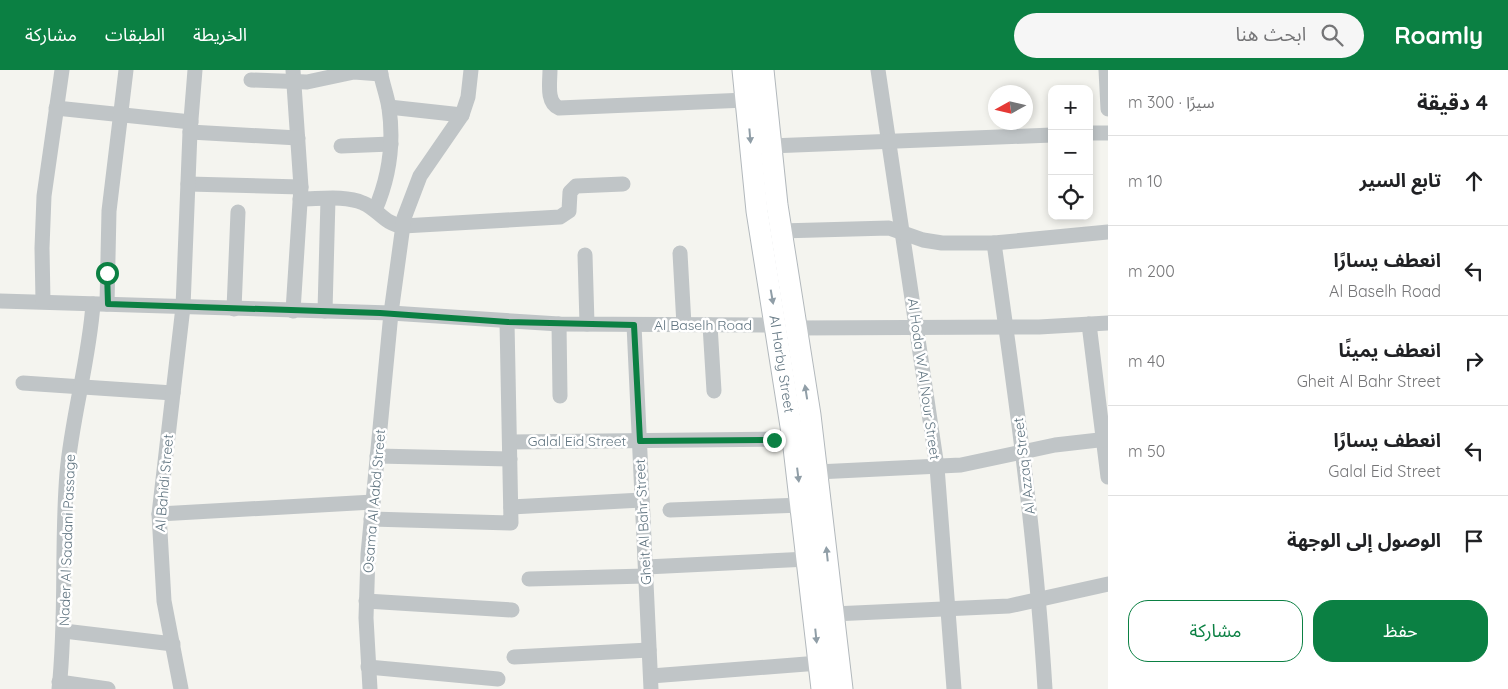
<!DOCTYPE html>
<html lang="ar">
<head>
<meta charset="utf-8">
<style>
	:root { --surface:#fff; --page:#f6f6f6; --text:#202124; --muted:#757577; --line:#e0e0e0; --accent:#0b8043 }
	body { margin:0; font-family:Quicksand,"Noto Sans Arabic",sans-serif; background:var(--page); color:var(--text); direction:rtl }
	.controls { position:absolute; right:15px; top:15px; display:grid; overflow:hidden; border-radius:10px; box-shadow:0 2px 8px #0003 }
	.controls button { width:45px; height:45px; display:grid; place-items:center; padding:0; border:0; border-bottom:1px solid var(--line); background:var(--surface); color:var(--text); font:25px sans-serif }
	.compass { position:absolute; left:988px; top:15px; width:45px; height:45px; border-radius:50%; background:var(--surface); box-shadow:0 2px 8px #0003; rotate:262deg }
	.stop { position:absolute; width:15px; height:15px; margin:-11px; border:4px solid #0b8043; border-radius:50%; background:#fff }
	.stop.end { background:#0b8043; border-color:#fff; box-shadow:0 1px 5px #0008 }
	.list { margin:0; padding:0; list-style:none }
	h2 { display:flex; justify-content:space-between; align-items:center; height:65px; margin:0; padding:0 20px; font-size:21px }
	h2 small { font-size:16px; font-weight:400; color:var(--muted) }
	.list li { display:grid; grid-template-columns:32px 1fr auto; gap:15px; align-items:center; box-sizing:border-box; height:90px; padding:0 20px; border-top:1px solid var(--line) }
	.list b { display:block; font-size:19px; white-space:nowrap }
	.list p { margin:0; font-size:16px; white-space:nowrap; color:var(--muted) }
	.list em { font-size:16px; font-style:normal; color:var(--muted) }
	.actions { display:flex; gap:10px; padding:15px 20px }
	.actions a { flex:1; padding:11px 0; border:1px solid var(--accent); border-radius:20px; text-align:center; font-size:18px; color:var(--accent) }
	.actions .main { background:var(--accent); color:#fff }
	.icon { flex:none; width:28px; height:28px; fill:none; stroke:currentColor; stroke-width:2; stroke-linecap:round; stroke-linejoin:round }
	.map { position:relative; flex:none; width:1108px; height:619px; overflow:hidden; direction:ltr }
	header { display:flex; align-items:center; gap:30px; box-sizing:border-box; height:70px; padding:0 25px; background:var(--accent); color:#fff }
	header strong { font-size:24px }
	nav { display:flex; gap:28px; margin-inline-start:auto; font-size:18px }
	.search { width:350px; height:45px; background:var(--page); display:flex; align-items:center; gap:12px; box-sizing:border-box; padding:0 18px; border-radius:28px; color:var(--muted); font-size:19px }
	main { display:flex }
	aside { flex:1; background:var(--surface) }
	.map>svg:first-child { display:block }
</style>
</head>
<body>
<header>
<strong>Roamly</strong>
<div class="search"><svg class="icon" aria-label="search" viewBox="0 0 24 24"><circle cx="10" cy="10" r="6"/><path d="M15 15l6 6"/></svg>ابحث هنا</div>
<nav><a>الخريطة</a><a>الطبقات</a><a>مشاركة</a></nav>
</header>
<main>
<aside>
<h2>4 دقيقة<small>سيرًا · 300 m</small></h2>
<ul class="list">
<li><svg class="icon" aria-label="ahead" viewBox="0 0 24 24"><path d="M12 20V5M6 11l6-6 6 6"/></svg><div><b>تابع السير</b></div><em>10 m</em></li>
<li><svg class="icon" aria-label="left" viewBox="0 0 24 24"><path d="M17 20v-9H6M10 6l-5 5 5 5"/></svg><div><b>انعطف يسارًا</b><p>Al Baselh Road</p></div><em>200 m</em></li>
<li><svg class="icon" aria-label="right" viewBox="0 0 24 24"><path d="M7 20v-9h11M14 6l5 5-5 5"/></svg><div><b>انعطف يمينًا</b><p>Gheit Al Bahr Street</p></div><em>40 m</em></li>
<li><svg class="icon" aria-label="left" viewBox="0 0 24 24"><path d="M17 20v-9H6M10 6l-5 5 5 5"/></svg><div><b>انعطف يسارًا</b><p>Galal Eid Street</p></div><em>50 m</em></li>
<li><svg class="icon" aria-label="arrive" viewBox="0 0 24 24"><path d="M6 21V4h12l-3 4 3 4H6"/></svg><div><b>الوصول إلى الوجهة</b></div></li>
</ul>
<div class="actions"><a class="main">حفظ</a><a>مشاركة</a></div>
</aside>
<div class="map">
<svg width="1108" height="619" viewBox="0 0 1108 619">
	<rect width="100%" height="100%" fill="#f4f4ef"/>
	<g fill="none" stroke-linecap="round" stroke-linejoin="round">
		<g stroke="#b2b8bc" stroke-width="23">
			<g id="secondary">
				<polyline points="743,0 757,141 793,369 822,619"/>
				<polyline points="763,0 777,135 810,345 842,619"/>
			</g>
		</g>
		<g stroke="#c0c5c7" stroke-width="15">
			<polyline points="293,0 301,117 293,241"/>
			<path d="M 550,0 C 550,12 546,33 559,38 L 746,30"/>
			<polyline points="878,0 937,397 954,619"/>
			<polyline points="1106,0 1108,39"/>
			<polyline points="251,10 307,12 354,2 381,4"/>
			<polyline points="389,37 462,45"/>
			<polyline points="56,38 191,52"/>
			<polyline points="190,62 298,68"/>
			<polyline points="1089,63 1108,63"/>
			<polyline points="341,76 391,74"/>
			<polyline points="770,76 1052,65"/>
			<polyline points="188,114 301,117"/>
			<path d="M 300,129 C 320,129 345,125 363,133 C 378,139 385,155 403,156 L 560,147 L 569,141 L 570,122 L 576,116 L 623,114"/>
			<path d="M 375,140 C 389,108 394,73 389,38 C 387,25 382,13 380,0"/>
			<polyline points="780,161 889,158 923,170 942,173 994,173 1108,162"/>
			<path d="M 994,173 C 1015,321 1036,469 1045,619"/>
			<polyline points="680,183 684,255"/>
			<polyline points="585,185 587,254"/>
			<polyline points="0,231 391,243 559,254 776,255"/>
			<polyline points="43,231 42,178 44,126 62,0"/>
			<polyline points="107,234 109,141 126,0"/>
			<polyline points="234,239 238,142"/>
			<polyline points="325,241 328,129"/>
			<polyline points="559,254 560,326"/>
			<polyline points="1089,254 1108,407"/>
			<polyline points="634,255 651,619"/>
			<polyline points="710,255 714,321"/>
			<polyline points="796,258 1039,257 1108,253"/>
			<polyline points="23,313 173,323"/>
			<polyline points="510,372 793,369"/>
			<polyline points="377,386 510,389"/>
			<polyline points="817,402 961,395 1055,375 1108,369"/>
			<polyline points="511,437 642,430"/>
			<polyline points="670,440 802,435"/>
			<polyline points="159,444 373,432"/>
			<polyline points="371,449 511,453 507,252"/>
			<polyline points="646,497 808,489"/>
			<polyline points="529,509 646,506"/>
			<polyline points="366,531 512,540"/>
			<polyline points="833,544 1009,536 1108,514"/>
			<polyline points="64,561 173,574"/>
			<polyline points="514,587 649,580"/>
			<polyline points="368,597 498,609"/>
			<polyline points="651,606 819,593"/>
			<polyline points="59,612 108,619"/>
			<path d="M 59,619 C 67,547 61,475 67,403 C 72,346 89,291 93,234"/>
			<polyline points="181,619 164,531 159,444 183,237 190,62 195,0"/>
			<polyline points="370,619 366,548 368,484 391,243 404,148 420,106 462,45 468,27 471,0"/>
		</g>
		<use href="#secondary" stroke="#fff" stroke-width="21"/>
	</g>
	<defs><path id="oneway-solid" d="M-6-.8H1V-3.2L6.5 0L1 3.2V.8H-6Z" transform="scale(1.25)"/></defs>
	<g fill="#909ea7">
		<use href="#oneway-solid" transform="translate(750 66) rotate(85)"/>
		<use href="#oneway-solid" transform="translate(772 227) rotate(80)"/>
		<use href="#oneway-solid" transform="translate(806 322) rotate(-99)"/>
		<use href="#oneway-solid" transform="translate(798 405) rotate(83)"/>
		<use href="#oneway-solid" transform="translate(827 484) rotate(-96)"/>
		<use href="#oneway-solid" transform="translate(816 566) rotate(84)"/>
	</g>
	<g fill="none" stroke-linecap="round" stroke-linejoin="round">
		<polyline stroke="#0b8043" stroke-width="6" points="107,203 108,234 380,243 508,252 634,255 640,371 774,370"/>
	</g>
	<g text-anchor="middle" stroke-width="5" stroke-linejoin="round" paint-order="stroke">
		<g font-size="14" fill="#617581" stroke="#fff">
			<text x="703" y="260">Al Baselh Road</text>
			<text transform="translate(782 294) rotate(81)" y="5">Al Harby Street</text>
			<text transform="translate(924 309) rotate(82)" y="5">Al Hoda W Al Nour Street</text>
			<text x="577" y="376">Galal Eid Street</text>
			<text transform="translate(1024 396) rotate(-97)" y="5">Al Azzaq Street</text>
			<text transform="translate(164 413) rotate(-85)" y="5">Al Bahidi Street</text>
			<text transform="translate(374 431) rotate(-85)" y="5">Osama Al Aabd Street</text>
			<text transform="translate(643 452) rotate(-93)" y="5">Gheit Al Bahr Street</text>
			<text transform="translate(67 470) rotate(-88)" y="5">Nader Al Saadani Passage</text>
		</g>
	</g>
</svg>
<div class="controls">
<button>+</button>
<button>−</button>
<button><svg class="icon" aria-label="locate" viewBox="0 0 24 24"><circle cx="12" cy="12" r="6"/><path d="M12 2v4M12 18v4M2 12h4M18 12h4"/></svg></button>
</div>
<svg class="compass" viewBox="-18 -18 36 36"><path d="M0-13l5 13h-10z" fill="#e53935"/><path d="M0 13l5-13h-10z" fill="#757577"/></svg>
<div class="stop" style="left:107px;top:203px"></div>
<div class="stop end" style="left:774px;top:370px"></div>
</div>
</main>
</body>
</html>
